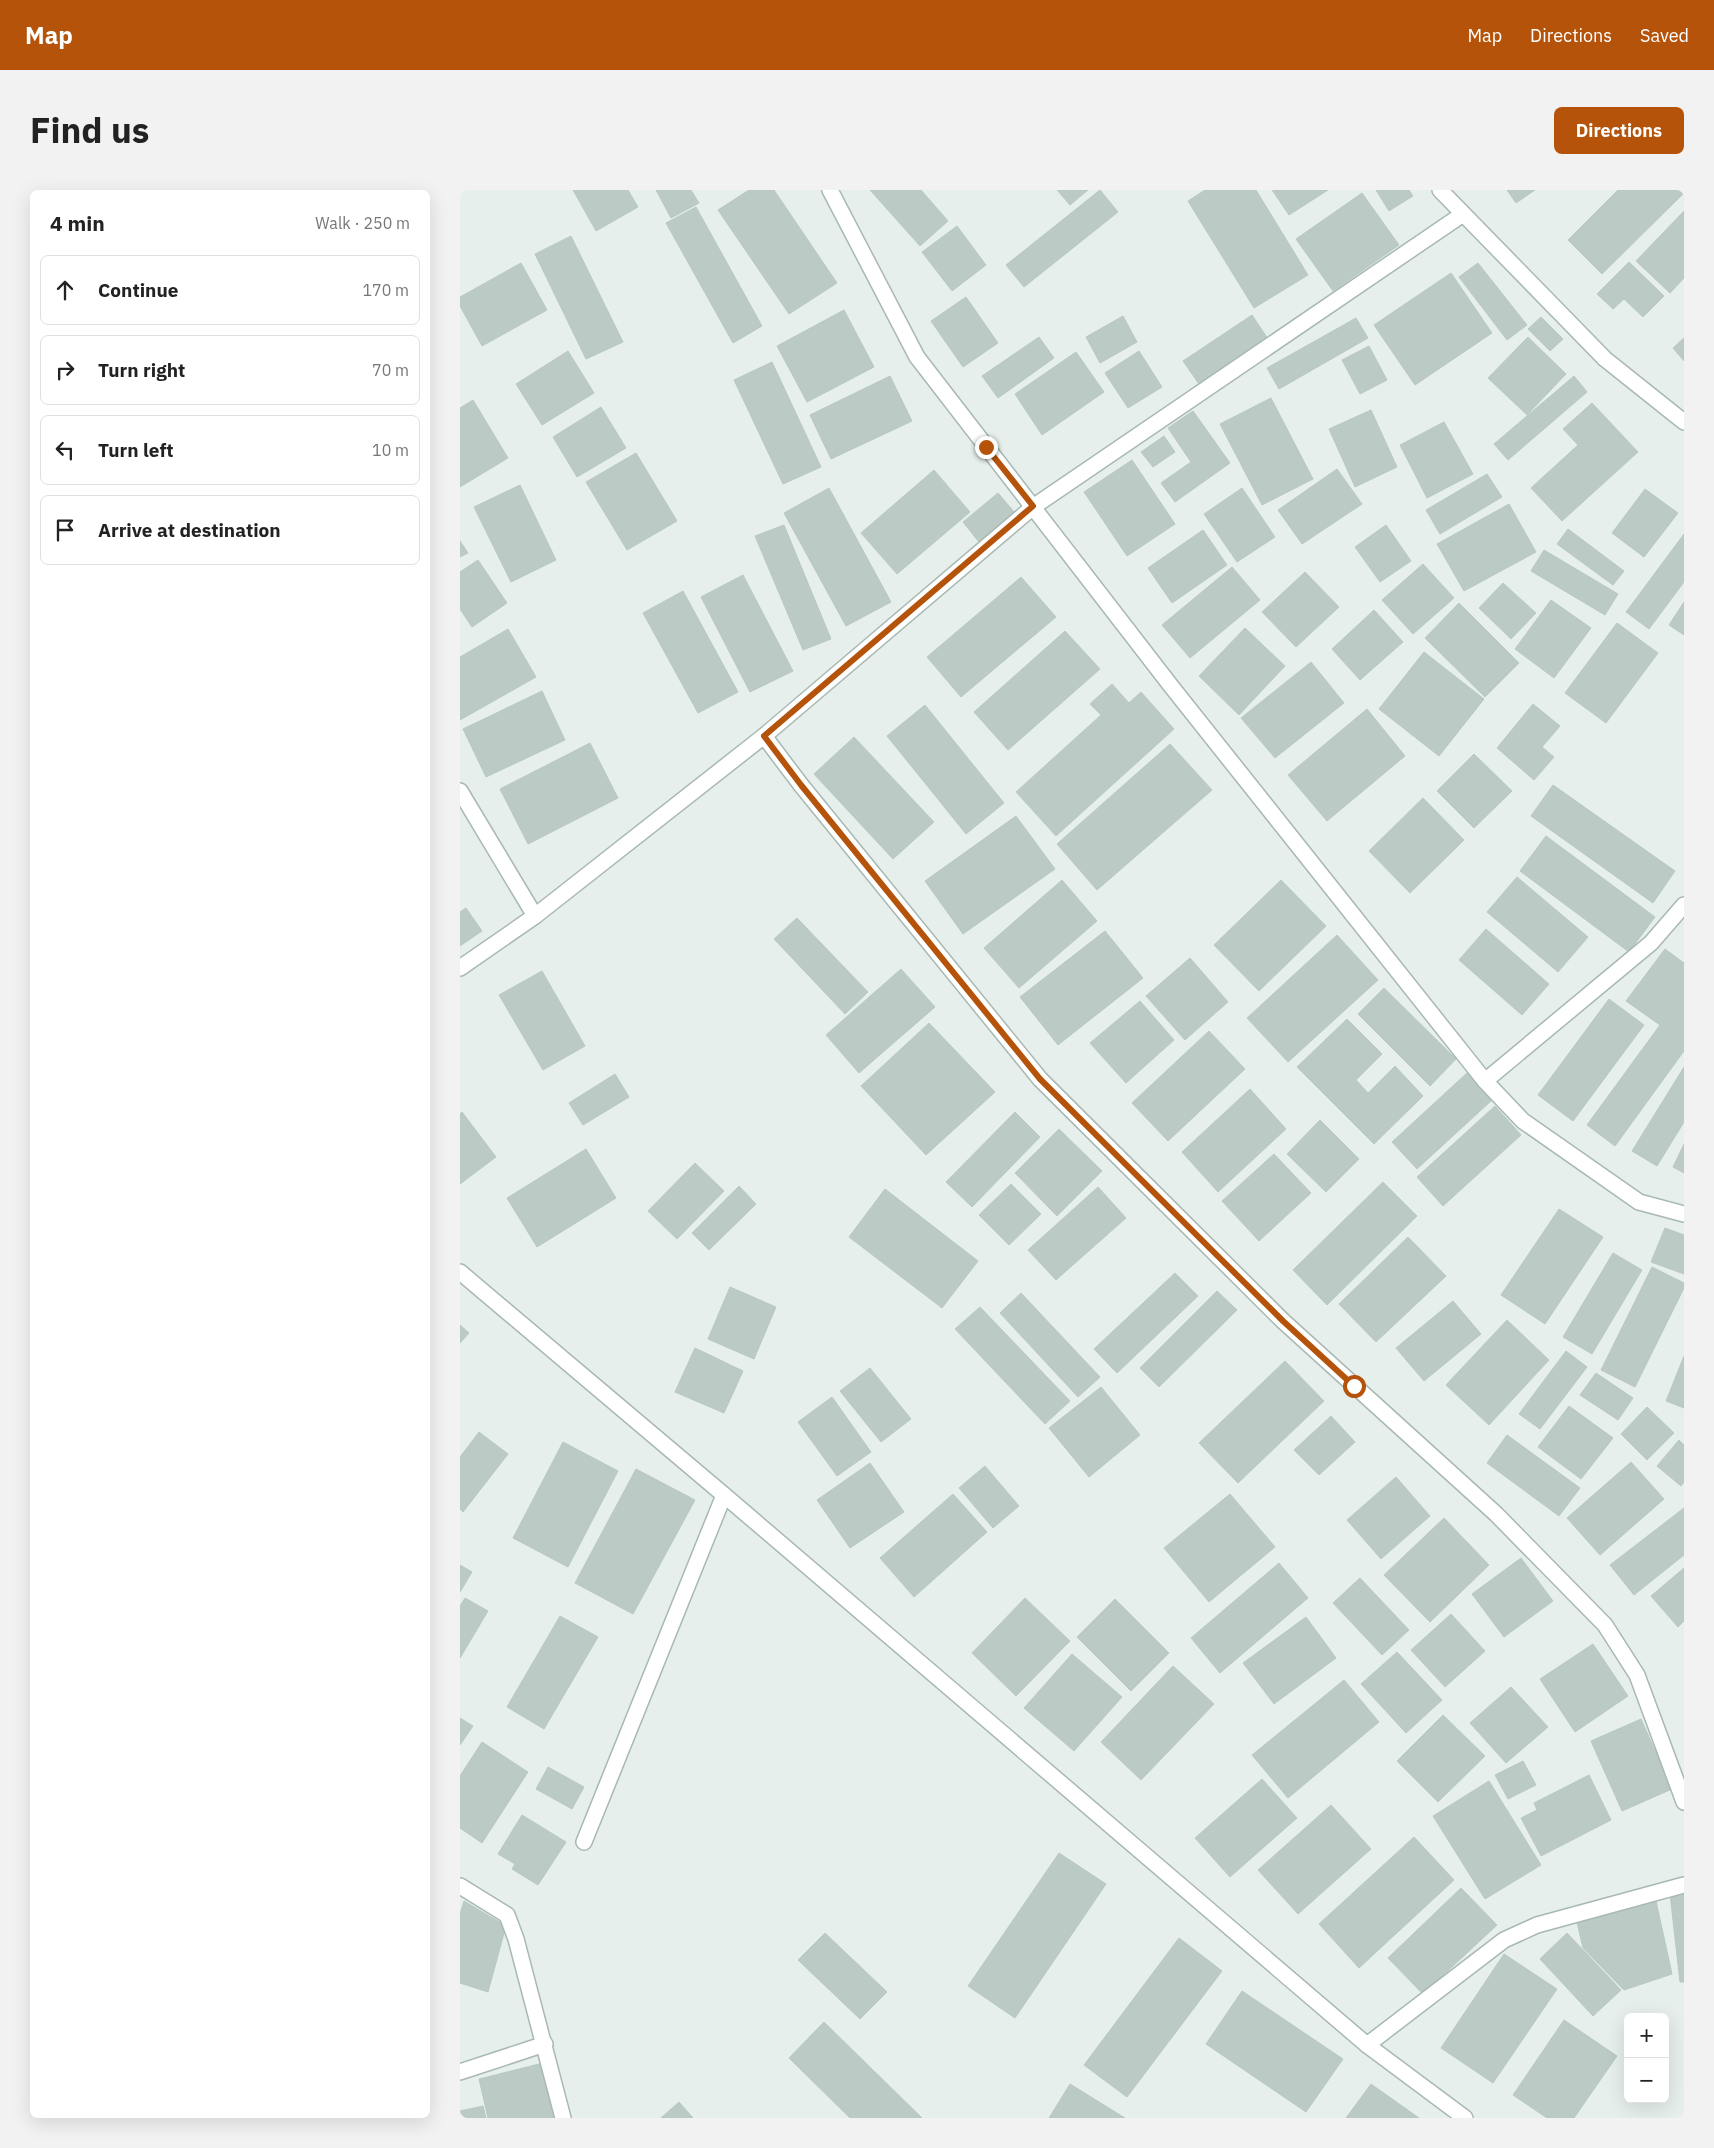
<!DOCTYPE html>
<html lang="en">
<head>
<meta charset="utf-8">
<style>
	:root { --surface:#fff; --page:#f2f2f2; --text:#222; --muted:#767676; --line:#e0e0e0; --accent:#b45309 }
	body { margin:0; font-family:"IBM Plex Sans",sans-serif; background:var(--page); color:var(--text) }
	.controls { position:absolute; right:15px; bottom:15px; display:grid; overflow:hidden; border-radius:8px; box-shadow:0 5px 20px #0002 }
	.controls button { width:45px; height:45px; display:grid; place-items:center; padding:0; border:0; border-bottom:1px solid var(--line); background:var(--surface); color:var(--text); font:25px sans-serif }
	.stop { position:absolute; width:15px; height:15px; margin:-11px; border:4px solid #b45309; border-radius:50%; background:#fff }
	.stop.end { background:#b45309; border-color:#fff; box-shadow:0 1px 5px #0008 }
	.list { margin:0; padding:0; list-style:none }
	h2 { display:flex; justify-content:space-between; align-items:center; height:65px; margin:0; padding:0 20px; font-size:21px }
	h2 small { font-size:16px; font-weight:400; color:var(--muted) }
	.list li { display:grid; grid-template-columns:32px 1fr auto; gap:15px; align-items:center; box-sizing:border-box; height:70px; margin:0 10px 10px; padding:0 10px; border:1px solid var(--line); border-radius:8px }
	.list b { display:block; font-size:19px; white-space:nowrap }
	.list em { font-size:16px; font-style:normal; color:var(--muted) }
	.icon { flex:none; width:28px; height:28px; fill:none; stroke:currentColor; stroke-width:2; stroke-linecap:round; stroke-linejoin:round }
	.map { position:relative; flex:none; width:1224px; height:1928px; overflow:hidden; border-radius:8px }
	header { display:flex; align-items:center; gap:30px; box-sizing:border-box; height:70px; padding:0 25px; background:var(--accent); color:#fff }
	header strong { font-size:24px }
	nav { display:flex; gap:28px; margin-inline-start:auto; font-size:18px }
	.intro { display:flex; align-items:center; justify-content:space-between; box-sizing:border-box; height:120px; padding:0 30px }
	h1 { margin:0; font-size:35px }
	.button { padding:12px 22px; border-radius:8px; background:var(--accent); color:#fff; font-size:18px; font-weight:700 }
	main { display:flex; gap:30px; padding:0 30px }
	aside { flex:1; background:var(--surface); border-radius:8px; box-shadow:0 5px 20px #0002 }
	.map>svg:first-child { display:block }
</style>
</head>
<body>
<header>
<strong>Map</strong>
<nav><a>Map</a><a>Directions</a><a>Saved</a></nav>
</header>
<div class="intro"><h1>Find us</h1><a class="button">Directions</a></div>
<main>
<aside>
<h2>4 min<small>Walk · 250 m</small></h2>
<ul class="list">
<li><svg class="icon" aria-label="ahead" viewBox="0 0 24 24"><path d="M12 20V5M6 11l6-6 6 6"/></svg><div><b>Continue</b></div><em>170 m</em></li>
<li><svg class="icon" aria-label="right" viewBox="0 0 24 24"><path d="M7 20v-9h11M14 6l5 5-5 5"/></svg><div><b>Turn right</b></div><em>70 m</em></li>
<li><svg class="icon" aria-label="left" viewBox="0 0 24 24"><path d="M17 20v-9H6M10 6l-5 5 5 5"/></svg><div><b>Turn left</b></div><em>10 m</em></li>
<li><svg class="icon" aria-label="arrive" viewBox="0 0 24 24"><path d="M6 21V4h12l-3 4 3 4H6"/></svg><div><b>Arrive at destination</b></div></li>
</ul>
</aside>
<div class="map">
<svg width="1224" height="1928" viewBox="0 0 1224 1928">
	<rect width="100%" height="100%" fill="#e6efeb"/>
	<g fill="#bbcac4" stroke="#b8c9c2">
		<polygon points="113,0 168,0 178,17 136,41"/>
		<polygon points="196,0 231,0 239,13 211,28"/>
		<polygon points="289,0 314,0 377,93 329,124 258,20"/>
		<polygon points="410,0 461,0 488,31 460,56"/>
		<polygon points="597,0 628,0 610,15"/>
		<polygon points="640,0 658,22 564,97 546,75"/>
		<polygon points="745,0 796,0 848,85 794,118 728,11"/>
		<polygon points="812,0 868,0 829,25"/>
		<polygon points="916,0 949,0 953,6 929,21"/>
		<polygon points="1047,0 1075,0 1056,13"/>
		<polygon points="1158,0 1224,0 1224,3 1142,84 1108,50"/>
		<polygon points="902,3 939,55 873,101 836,49"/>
		<polygon points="236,17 302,136 273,153 206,33"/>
		<polygon points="1224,21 1224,88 1210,103 1176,71"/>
		<polygon points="497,36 526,75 492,101 462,62"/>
		<polygon points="111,46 163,152 126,169 75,64"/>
		<polygon points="1169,72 1204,106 1183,127 1164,109 1153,119 1137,104"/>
		<polygon points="61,73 87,120 22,156 0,116 0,107"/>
		<polygon points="1018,73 1067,135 1047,150 999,87"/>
		<polygon points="991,83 1032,143 955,195 914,135"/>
		<polygon points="506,107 538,153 503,177 471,131"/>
		<polygon points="384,120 414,177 347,212 317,156"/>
		<polygon points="792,125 808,149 739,194 723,171"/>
		<polygon points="663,126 677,152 640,173 626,147"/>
		<polygon points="1081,127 1103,149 1090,161 1068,139"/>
		<polygon points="896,128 908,148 819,199 807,178"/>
		<polygon points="579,147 594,168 538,208 522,186"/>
		<polygon points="1068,147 1106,184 1067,225 1028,188"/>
		<polygon points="1224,148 1224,171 1213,158"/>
		<polygon points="909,156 927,190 900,204 882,170"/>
		<polygon points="108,161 134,203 82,235 56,194"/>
		<polygon points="679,161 702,197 668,218 645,183"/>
		<polygon points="616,162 644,202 582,245 555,204"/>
		<polygon points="312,172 361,277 323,294 274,190"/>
		<polygon points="430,186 452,231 371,269 350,225"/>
		<polygon points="1114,186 1127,202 1048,270 1034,254"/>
		<polygon points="811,208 853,289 802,315 760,234"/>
		<polygon points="13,210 48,268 0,297 0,218"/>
		<polygon points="1132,213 1178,262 1102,331 1071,298 1118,255 1103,239"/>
		<polygon points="141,217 166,258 117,287 93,247"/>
		<polygon points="911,220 937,277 895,297 869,239"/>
		<polygon points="733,221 770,273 715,312 701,293 731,272 708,238"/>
		<polygon points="984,232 1013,284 967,308 940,255"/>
		<polygon points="704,246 715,262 693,277 681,262"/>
		<polygon points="176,263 217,331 167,360 126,292"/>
		<polygon points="672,270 715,334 667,366 624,302"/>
		<polygon points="877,279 902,314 842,354 818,320"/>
		<polygon points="474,280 510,322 437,384 401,343"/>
		<polygon points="1027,284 1042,307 980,344 966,320"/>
		<polygon points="60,295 96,370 51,392 14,317"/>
		<polygon points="369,298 431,412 386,436 324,323"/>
		<polygon points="782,298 815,347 777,372 744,324"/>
		<polygon points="1185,299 1218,323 1184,367 1152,343"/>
		<polygon points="538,303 555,323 519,352 503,332"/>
		<polygon points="1049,314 1076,362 1004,401 977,354"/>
		<polygon points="324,335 371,449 343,460 295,346"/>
		<polygon points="926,335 951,371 920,392 895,357"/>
		<polygon points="1108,339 1164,381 1153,395 1097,354"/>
		<polygon points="743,340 767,375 712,413 688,378"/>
		<polygon points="1224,344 1224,392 1189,439 1166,422"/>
		<polygon points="0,351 8,363 0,367"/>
		<polygon points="1084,360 1158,404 1145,425 1071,381"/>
		<polygon points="18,370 47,413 12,437 0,419 0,382"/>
		<polygon points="963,374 994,408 953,444 922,410"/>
		<polygon points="772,377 800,410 730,468 702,435"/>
		<polygon points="845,382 879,417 836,457 802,422"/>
		<polygon points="283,385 333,481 290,502 241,407"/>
		<polygon points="561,387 596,427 501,507 467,467"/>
		<polygon points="1043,393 1076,423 1051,449 1019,418"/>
		<polygon points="223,401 278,502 238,523 183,423"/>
		<polygon points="1091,410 1131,438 1094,488 1055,459"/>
		<polygon points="1224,412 1224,445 1209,435"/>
		<polygon points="999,413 1059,473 1025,507 965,448"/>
		<polygon points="914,420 943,452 900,490 872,459"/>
		<polygon points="1157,433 1198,463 1146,533 1105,503"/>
		<polygon points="785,438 825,476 779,525 739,486"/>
		<polygon points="48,439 76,487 0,530 0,467"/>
		<polygon points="605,441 640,479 548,560 514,522"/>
		<polygon points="964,462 1024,509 979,566 919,519"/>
		<polygon points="851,472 884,513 815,568 781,528"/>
		<polygon points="652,494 669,513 681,502 714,539 596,646 556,602 641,525 630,514"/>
		<polygon points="82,501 105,550 26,587 3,539"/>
		<polygon points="1073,514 1100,536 1082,557 1094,567 1074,590 1037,558"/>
		<polygon points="465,515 544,613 506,644 427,546"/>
		<polygon points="907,519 945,566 867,631 828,585"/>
		<polygon points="394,547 474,632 433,669 354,584"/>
		<polygon points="130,553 158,608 68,654 40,599"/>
		<polygon points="710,554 752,600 637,700 597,654"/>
		<polygon points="1014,564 1052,601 1014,638 977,601"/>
		<polygon points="1093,595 1215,681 1193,713 1071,626"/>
		<polygon points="963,608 1004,650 950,703 909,661"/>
		<polygon points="556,626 595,679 503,744 465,691"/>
		<polygon points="1086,646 1195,727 1169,762 1060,681"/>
		<polygon points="1057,687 1128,747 1098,782 1027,722"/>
		<polygon points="602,690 637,731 559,798 524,758"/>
		<polygon points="821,690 866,736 799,801 754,755"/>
		<polygon points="6,718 22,741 0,756 0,722"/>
		<polygon points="337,728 408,802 385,824 314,749"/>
		<polygon points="1026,739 1089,794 1062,825 999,770"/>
		<polygon points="645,741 683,788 598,855 560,807"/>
		<polygon points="877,745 918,790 828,872 787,828"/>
		<polygon points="1205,759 1224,773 1224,861 1155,956 1127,935 1200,835 1166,811"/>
		<polygon points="730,768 768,812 725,850 686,806"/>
		<polygon points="441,779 475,817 399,883 366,845"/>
		<polygon points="82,781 125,856 83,880 39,805"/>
		<polygon points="924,798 996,869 970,896 898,824"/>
		<polygon points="1149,809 1184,835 1113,931 1078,905"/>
		<polygon points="680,811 714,850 666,893 630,853"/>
		<polygon points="887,829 922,864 896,890 908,903 935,876 963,906 914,954 837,877"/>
		<polygon points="469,833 535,902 466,965 401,896"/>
		<polygon points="749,841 785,879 708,951 672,913"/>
		<polygon points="1224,877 1224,932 1197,976 1172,961"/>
		<polygon points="1007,883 1032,910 957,979 932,952"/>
		<polygon points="155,884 169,907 123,935 109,913"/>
		<polygon points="790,899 826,939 758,1002 722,962"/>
		<polygon points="1035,916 1061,945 983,1016 957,987"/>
		<polygon points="2,922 36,967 0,994 0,924"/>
		<polygon points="555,922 580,947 512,1017 486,992"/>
		<polygon points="860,930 899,969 866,1002 827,964"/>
		<polygon points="599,939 642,981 597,1026 555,983"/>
		<polygon points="1224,954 1224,983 1213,977"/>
		<polygon points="126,959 156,1008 77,1057 47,1008"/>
		<polygon points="814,964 851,1003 799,1051 762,1011"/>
		<polygon points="235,973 264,1001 217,1049 188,1021"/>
		<polygon points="923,992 957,1026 867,1115 833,1080"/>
		<polygon points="551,994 581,1024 549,1055 519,1025"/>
		<polygon points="279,996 296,1014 249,1060 232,1043"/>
		<polygon points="638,997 666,1028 596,1090 568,1060"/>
		<polygon points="425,999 518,1071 482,1118 389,1047"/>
		<polygon points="1099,1019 1143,1047 1085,1134 1041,1105"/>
		<polygon points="1205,1038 1224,1045 1224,1084 1191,1072"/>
		<polygon points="948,1047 986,1086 916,1152 879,1114"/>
		<polygon points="1153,1063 1182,1080 1132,1164 1103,1147"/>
		<polygon points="1192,1077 1224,1093 1224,1098 1175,1197 1141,1180"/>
		<polygon points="715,1083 738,1106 657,1183 634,1159"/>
		<polygon points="270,1097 316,1117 294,1169 248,1149"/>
		<polygon points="757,1101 777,1120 699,1197 680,1178"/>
		<polygon points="561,1103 640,1187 618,1207 540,1123"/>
		<polygon points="993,1111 1021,1144 964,1191 936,1158"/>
		<polygon points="520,1117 610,1211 585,1234 495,1139"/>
		<polygon points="1047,1130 1089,1170 1029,1235 986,1195"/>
		<polygon points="0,1135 9,1143 0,1153"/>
		<polygon points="235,1158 283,1181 264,1223 215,1202"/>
		<polygon points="1106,1161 1127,1177 1080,1239 1059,1224"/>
		<polygon points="1224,1166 1224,1218 1206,1211"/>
		<polygon points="825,1171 864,1211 778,1293 739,1253"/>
		<polygon points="410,1178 451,1229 421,1252 380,1201"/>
		<polygon points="1136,1183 1173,1208 1158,1230 1120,1205"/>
		<polygon points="641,1197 680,1245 629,1287 589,1238"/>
		<polygon points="372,1207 411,1262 377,1286 338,1232"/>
		<polygon points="1109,1216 1153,1248 1121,1289 1078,1257"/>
		<polygon points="1187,1217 1214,1243 1187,1270 1161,1244"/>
		<polygon points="871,1226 895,1252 859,1285 834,1260"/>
		<polygon points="19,1242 48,1264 3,1322 0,1319 0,1267"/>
		<polygon points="1047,1245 1120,1298 1099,1326 1027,1273"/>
		<polygon points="1219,1250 1224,1255 1224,1292 1221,1296 1197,1276"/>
		<polygon points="103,1252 158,1281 108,1377 53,1348"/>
		<polygon points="1171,1272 1204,1309 1140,1365 1107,1328"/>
		<polygon points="410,1273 444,1322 390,1358 357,1310"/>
		<polygon points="525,1276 559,1316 533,1338 499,1298"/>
		<polygon points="176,1279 235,1310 173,1424 115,1393"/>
		<polygon points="936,1287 970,1326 921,1369 887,1330"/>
		<polygon points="493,1304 527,1342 454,1407 420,1368"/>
		<polygon points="770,1304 815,1357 749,1412 704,1358"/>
		<polygon points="1224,1318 1224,1365 1174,1405 1150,1375"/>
		<polygon points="984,1328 1029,1375 970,1432 924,1385"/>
		<polygon points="1061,1368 1093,1411 1044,1447 1012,1404"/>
		<polygon points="819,1373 848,1408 760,1483 731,1448"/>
		<polygon points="0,1375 12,1382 0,1402"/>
		<polygon points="1224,1378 1224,1431 1218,1437 1191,1406"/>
		<polygon points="900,1388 949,1440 922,1465 873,1413"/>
		<polygon points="5,1408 28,1421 0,1468 0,1416"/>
		<polygon points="565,1408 610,1451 556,1506 512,1463"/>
		<polygon points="655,1409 709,1463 671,1501 617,1447"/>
		<polygon points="991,1424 1025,1461 985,1497 951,1460"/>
		<polygon points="100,1426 138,1447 84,1539 47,1517"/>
		<polygon points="846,1427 876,1468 814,1514 783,1473"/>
		<polygon points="1133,1454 1168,1506 1115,1542 1080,1489"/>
		<polygon points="937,1462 982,1510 946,1543 901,1494"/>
		<polygon points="612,1464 662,1507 614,1561 564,1518"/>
		<polygon points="713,1476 754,1514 681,1590 641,1552"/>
		<polygon points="884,1490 919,1532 828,1608 792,1565"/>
		<polygon points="1051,1497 1088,1537 1046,1573 1010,1533"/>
		<polygon points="983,1525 1025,1566 978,1612 937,1571"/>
		<polygon points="0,1528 13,1536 0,1555"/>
		<polygon points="1181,1529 1212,1599 1162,1621 1131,1551"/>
		<polygon points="22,1552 68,1582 22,1653 0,1638 0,1586"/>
		<polygon points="1063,1571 1076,1595 1048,1609 1035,1585"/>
		<polygon points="88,1577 124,1597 112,1619 76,1599"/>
		<polygon points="1129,1585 1151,1630 1081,1666 1061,1628 1077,1620 1074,1613"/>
		<polygon points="802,1589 837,1628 770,1687 735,1648"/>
		<polygon points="1029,1591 1081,1675 1025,1709 973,1626"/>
		<polygon points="871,1615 911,1659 838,1724 798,1680"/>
		<polygon points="62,1625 106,1652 78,1695 52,1679 55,1674 38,1664"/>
		<polygon points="954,1647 994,1690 899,1778 859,1734"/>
		<polygon points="599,1663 646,1694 555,1828 508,1796"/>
		<polygon points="1001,1698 1037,1735 963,1804 928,1768"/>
		<polygon points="1224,1703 1224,1792 1220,1792 1210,1704"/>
		<polygon points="4,1711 46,1736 28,1802 0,1793 0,1724"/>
		<polygon points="1196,1711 1212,1784 1164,1800 1123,1758 1116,1728"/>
		<polygon points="365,1743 427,1802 400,1829 338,1770"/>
		<polygon points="1107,1743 1161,1800 1133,1826 1080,1769"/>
		<polygon points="719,1748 762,1781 667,1907 624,1875"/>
		<polygon points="1044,1764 1097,1799 1033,1893 981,1858"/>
		<polygon points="782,1801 883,1869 846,1922 746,1854"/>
		<polygon points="1104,1830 1157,1866 1114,1928 1087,1928 1053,1905"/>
		<polygon points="364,1832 462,1928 390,1928 329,1868"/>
		<polygon points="83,1873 96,1928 28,1928 19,1889"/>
		<polygon points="610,1894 665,1928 589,1928"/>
		<polygon points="911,1894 959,1928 886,1928"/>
		<polygon points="219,1912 233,1928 201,1928"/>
		<polygon points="23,1916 26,1928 0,1928 0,1921"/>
	</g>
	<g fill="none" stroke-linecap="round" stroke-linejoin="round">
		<g stroke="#a8b8b2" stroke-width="18">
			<g id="minor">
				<polyline points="370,0 457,167 711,496 1025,891 1063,931 1179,1012 1224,1024"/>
				<polyline points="980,0 1145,169 1224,232"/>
				<polyline points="304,546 341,595 580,889 823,1131 1036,1324 1145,1435 1177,1485 1224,1612"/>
				<polyline points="0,601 75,726"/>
				<polyline points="0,778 75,726 304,546 573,317 1003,24"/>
				<polyline points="1025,891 1191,753 1224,715"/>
				<polyline points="0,1082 264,1305 907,1855 1005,1928"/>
				<polyline points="124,1652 264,1305"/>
				<polyline points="0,1696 47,1725 56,1749 103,1928"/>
				<polyline points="907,1855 1044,1750 1077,1735 1224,1695"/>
				<polyline points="0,1882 85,1854"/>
			</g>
		</g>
		<use href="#minor" stroke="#fff" stroke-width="15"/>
	</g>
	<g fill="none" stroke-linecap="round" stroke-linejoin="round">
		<polyline stroke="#b45309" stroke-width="6" points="526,257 573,316 304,546 341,595 580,889 823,1131 894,1196"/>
	</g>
</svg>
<div class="controls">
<button>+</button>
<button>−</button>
</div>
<div class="stop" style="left:894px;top:1196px"></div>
<div class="stop end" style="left:526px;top:257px"></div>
</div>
</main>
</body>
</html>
